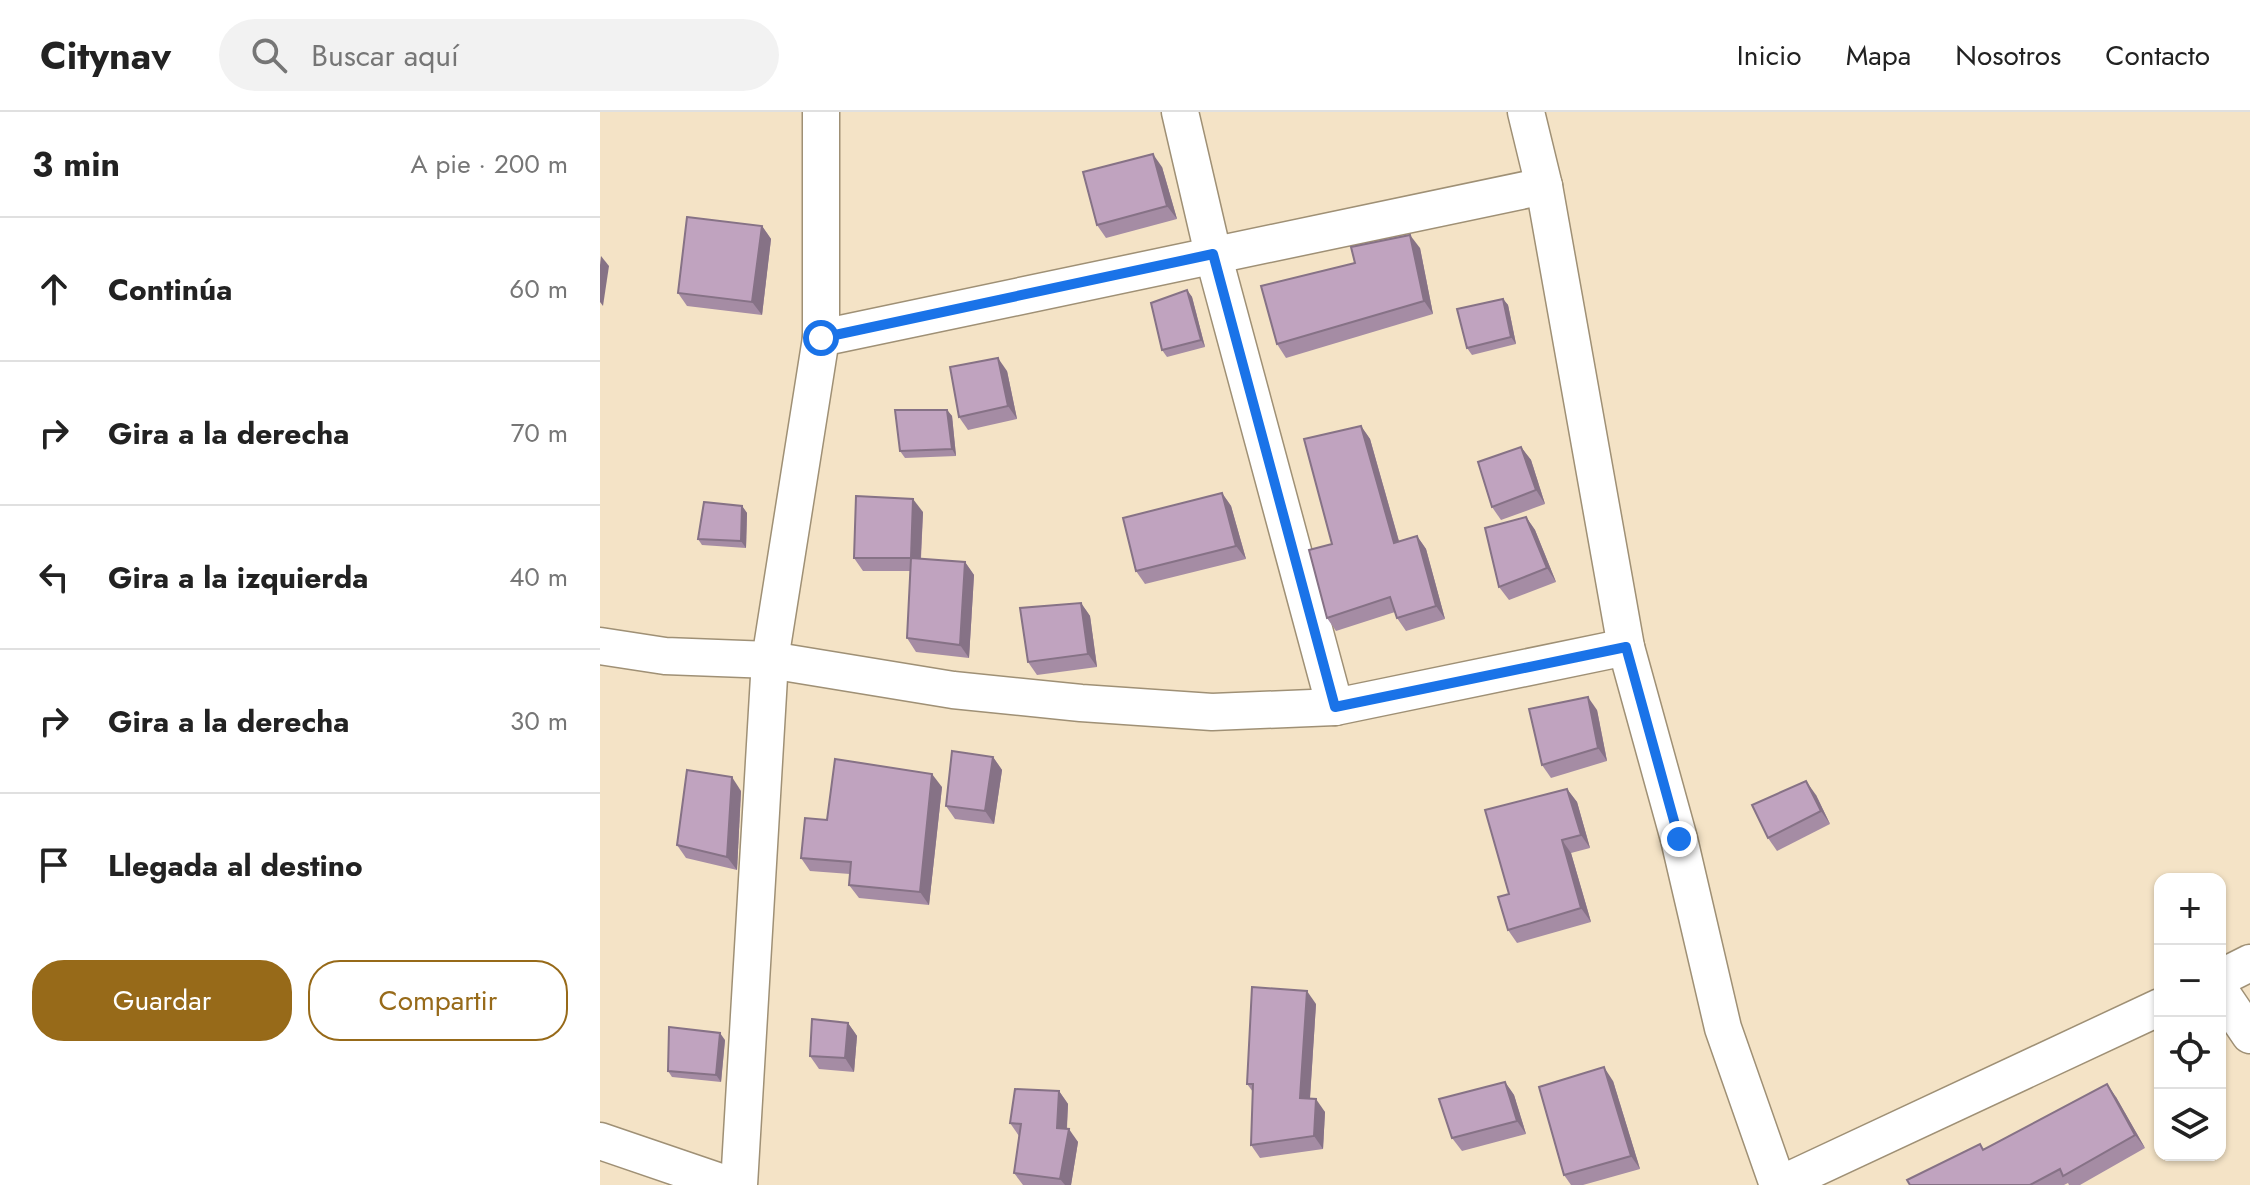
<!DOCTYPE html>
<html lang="es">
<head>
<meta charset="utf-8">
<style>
	:root { --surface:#fff; --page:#f2f2f2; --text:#222; --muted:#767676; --line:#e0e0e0; --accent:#976a19 }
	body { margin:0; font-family:Jost,sans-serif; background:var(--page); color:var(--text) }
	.controls { position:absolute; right:24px; bottom:24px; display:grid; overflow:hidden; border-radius:16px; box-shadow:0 2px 6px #0004 }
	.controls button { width:72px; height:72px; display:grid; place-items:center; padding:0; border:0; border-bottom:2px solid var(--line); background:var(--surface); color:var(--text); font:40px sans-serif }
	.stop { position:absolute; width:24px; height:24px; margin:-18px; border:6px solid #1a73e8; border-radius:50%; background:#fff }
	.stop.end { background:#1a73e8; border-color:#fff; box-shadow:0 2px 8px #0008 }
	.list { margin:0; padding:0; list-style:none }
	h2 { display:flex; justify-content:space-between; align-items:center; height:104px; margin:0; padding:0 32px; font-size:34px }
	h2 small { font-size:26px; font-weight:400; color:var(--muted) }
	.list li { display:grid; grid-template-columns:52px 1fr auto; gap:24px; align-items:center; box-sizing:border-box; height:144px; padding:0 32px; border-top:2px solid var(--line) }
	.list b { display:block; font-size:30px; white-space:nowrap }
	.list em { font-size:26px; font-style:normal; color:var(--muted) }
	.actions { display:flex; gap:16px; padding:24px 32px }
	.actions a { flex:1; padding:18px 0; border:2px solid var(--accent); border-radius:32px; text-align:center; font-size:28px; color:var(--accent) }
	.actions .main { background:var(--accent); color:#fff }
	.icon { flex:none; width:44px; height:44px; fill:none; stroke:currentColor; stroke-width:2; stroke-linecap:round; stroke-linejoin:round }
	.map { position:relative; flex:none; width:1650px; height:1073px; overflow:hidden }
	header { display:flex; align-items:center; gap:48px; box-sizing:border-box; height:112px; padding:0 40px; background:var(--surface); border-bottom:2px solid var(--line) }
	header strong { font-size:38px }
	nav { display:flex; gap:44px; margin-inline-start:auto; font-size:28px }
	.search { width:560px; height:72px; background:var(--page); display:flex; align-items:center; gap:20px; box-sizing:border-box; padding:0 28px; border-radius:44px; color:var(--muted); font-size:30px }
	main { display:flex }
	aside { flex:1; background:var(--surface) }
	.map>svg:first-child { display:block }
</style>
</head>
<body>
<header>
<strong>Citynav</strong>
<div class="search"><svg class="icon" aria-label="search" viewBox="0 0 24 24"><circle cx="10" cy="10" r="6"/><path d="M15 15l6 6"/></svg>Buscar aquí</div>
<nav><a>Inicio</a><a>Mapa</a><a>Nosotros</a><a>Contacto</a></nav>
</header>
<main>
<aside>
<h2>3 min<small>A pie · 200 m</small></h2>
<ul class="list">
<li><svg class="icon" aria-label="ahead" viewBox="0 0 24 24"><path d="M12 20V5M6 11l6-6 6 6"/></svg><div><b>Continúa</b></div><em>60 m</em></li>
<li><svg class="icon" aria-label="right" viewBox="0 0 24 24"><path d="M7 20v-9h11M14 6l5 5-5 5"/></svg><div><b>Gira a la derecha</b></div><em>70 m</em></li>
<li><svg class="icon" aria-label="left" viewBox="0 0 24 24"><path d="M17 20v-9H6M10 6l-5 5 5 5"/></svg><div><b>Gira a la izquierda</b></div><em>40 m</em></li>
<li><svg class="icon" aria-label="right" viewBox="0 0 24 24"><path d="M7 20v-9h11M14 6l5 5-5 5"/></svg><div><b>Gira a la derecha</b></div><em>30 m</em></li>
<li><svg class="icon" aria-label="arrive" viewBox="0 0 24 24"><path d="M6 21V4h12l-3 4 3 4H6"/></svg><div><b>Llegada al destino</b></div></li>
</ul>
<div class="actions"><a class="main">Guardar</a><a>Compartir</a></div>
</aside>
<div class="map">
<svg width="1650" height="1073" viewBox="0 0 1650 1073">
	<rect width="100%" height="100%" fill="#f4e3c6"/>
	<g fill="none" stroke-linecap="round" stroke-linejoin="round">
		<g stroke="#9f9075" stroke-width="39">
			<g id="street">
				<polyline points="580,0 613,142 735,595"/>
				<polyline points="926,0 944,74 1026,535 1079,727 1123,916 1178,1073"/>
				<polyline points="221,226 944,74"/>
				<polyline points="0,534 65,544 170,548 353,578 481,591 612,600 735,595 1026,535"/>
				<polyline points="1620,866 1650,851"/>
				<polyline points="1620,879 1650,923"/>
				<polyline points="0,1029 129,1073"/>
				<polyline points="139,1073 170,548 221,226 221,0"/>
				<polyline points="1179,1073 1560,895"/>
			</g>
		</g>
		<use href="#street" stroke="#fff" stroke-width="36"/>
	</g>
	<g fill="#a58ca4">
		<polygon points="562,55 577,107 506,126 497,113"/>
		<polygon points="162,114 171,127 162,203 87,194 78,181"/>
		<polygon points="820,136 833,202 686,246 677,232"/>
		<polygon points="587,178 592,185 605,235 567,245 562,238"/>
		<polygon points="903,187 908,193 916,232 872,243 867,236"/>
		<polygon points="407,259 417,307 368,318 359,305"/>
		<polygon points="347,298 352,304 356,344 305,346 300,339"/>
		<polygon points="761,314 770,327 799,429 817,424 826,437 845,507 806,519 797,506 795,500 736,519 727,506 732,432"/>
		<polygon points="921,335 931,348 945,392 901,408 892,395"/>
		<polygon points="622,381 631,394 646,447 545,472 536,459"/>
		<polygon points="142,394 147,401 146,436 102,433 98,427"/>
		<polygon points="323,400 321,447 365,450 374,463 369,546 316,540 307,526 310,459 263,459 254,446"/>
		<polygon points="926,405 935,418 956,470 909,488 899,475"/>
		<polygon points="481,491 490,504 497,555 437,563 428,550"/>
		<polygon points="997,598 1007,649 951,666 942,653"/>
		<polygon points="393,645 402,658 394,712 355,707 346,694"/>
		<polygon points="342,675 329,793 259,786 249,773 250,762 210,759 201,746 227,708"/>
		<polygon points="967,677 977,690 990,736 971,741 991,810 917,831 908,818 909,782"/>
		<polygon points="141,679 137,758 86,746 77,733"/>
		<polygon points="1216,683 1230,712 1177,739 1168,726"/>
		<polygon points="716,892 710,987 725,1000 723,1037 660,1046 651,1033 653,980 647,972"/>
		<polygon points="248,911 257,924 254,960 219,957 210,944"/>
		<polygon points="125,928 121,970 72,965 68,959"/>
		<polygon points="1013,969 1040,1057 983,1073 971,1073 964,1063"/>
		<polygon points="905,970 914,983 926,1022 862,1039 852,1026"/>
		<polygon points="459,979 468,992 467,1017 478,1030 471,1073 423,1073 414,1061 419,1024 410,1011"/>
		<polygon points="1516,985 1545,1036 1480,1073 1469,1073 1468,1071 1464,1073 1310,1073 1380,1032 1383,1037"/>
	</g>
	<g fill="#867286">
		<polygon points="553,42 562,55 577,107 567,94"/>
		<polygon points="162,114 171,127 162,203 152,190"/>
		<polygon points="810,123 820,136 833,202 824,189"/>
		<polygon points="1,144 9,154 3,194 0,190 0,153"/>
		<polygon points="587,178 592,185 605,235 601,228"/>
		<polygon points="903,187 908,193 916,232 911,225"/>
		<polygon points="398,246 407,259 417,307 408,294"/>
		<polygon points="347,298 352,304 356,344 352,337"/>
		<polygon points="761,314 770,327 803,444 794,431"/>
		<polygon points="921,335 931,348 945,392 936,378"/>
		<polygon points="622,381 631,394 646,447 636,434"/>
		<polygon points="313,387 323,400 320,459 311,446"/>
		<polygon points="142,394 147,401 146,436 141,429"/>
		<polygon points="926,405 935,418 956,470 947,456"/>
		<polygon points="817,424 826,437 845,507 836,494"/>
		<polygon points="365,450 374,463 369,546 360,533"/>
		<polygon points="481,491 490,504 497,555 488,542"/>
		<polygon points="988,585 997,598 1007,649 998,636"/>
		<polygon points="393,645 402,658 394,712 385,699"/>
		<polygon points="332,662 342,675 329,793 320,780"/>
		<polygon points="132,665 141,679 137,758 127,745"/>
		<polygon points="1206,669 1216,683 1230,712 1221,699"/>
		<polygon points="967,677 977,690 990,736 981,723"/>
		<polygon points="962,728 971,741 991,810 981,796"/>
		<polygon points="707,879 716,892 709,1000 700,986"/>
		<polygon points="248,911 257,924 254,960 245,946"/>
		<polygon points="120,921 125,928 121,970 116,963"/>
		<polygon points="1004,955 1013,969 1040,1057 1031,1044"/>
		<polygon points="905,970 914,983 926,1022 917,1009"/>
		<polygon points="1507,972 1516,985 1545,1036 1535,1023"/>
		<polygon points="459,979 468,992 466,1029 457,1016"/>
		<polygon points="716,987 725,1000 723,1037 714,1024"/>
		<polygon points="469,1017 478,1030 471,1073 465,1073 460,1067"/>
	</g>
	<g fill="#c0a3bf" stroke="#867286" stroke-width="2">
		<polygon points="553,42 567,94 497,113 483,60"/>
		<polygon points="87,105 162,114 152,190 78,181"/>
		<polygon points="810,123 824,189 677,232 661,174 755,151 751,135"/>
		<polygon points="587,178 601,228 562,238 551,191"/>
		<polygon points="903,187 911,225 867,236 857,197"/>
		<polygon points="398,246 408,294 359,305 350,255"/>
		<polygon points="295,298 347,298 352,337 300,339"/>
		<polygon points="761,314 794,431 817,424 836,494 797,506 790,485 727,506 709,438 732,432 704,327"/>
		<polygon points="921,335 936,378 892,395 878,350"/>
		<polygon points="622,381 636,434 536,459 523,406"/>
		<polygon points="256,384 313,387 311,446 254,446"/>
		<polygon points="104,390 142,394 141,429 98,427"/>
		<polygon points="926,405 947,456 899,475 885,416"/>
		<polygon points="311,446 365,450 360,533 307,526"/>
		<polygon points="481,491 488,542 428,550 420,496"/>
		<polygon points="988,585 998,636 942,653 929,597"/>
		<polygon points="352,639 393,645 385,699 346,694"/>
		<polygon points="235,647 332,662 320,780 249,773 251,750 201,746 205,706 227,708"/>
		<polygon points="87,658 132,665 127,745 77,733"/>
		<polygon points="1206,669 1221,699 1168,726 1152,693"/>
		<polygon points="967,677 981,723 962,728 981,796 908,818 898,785 909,782 885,698"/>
		<polygon points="652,875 707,879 700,986 716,987 714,1024 651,1033 653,972 647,972"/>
		<polygon points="212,907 248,911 245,946 210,944"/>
		<polygon points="69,915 120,921 116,963 68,959"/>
		<polygon points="1004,955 1031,1044 964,1063 939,975"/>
		<polygon points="905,970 917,1009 852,1026 839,987"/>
		<polygon points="1507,972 1535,1023 1463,1064 1460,1057 1430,1073 1310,1073 1307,1068 1380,1032 1383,1038"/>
		<polygon points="415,977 459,979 457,1016 469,1017 460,1067 414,1061 421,1012 410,1011"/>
	</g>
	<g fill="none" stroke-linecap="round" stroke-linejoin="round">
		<polyline stroke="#1a73e8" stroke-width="10" points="221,226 613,142 735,595 1026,535 1079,727"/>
	</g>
</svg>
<div class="controls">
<button>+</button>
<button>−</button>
<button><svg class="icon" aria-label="locate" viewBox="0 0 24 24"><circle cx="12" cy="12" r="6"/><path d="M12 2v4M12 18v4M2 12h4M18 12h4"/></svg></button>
<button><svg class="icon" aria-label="layers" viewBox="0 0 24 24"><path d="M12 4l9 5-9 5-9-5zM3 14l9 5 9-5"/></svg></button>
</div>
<div class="stop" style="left:221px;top:226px"></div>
<div class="stop end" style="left:1079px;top:727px"></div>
</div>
</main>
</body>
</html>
